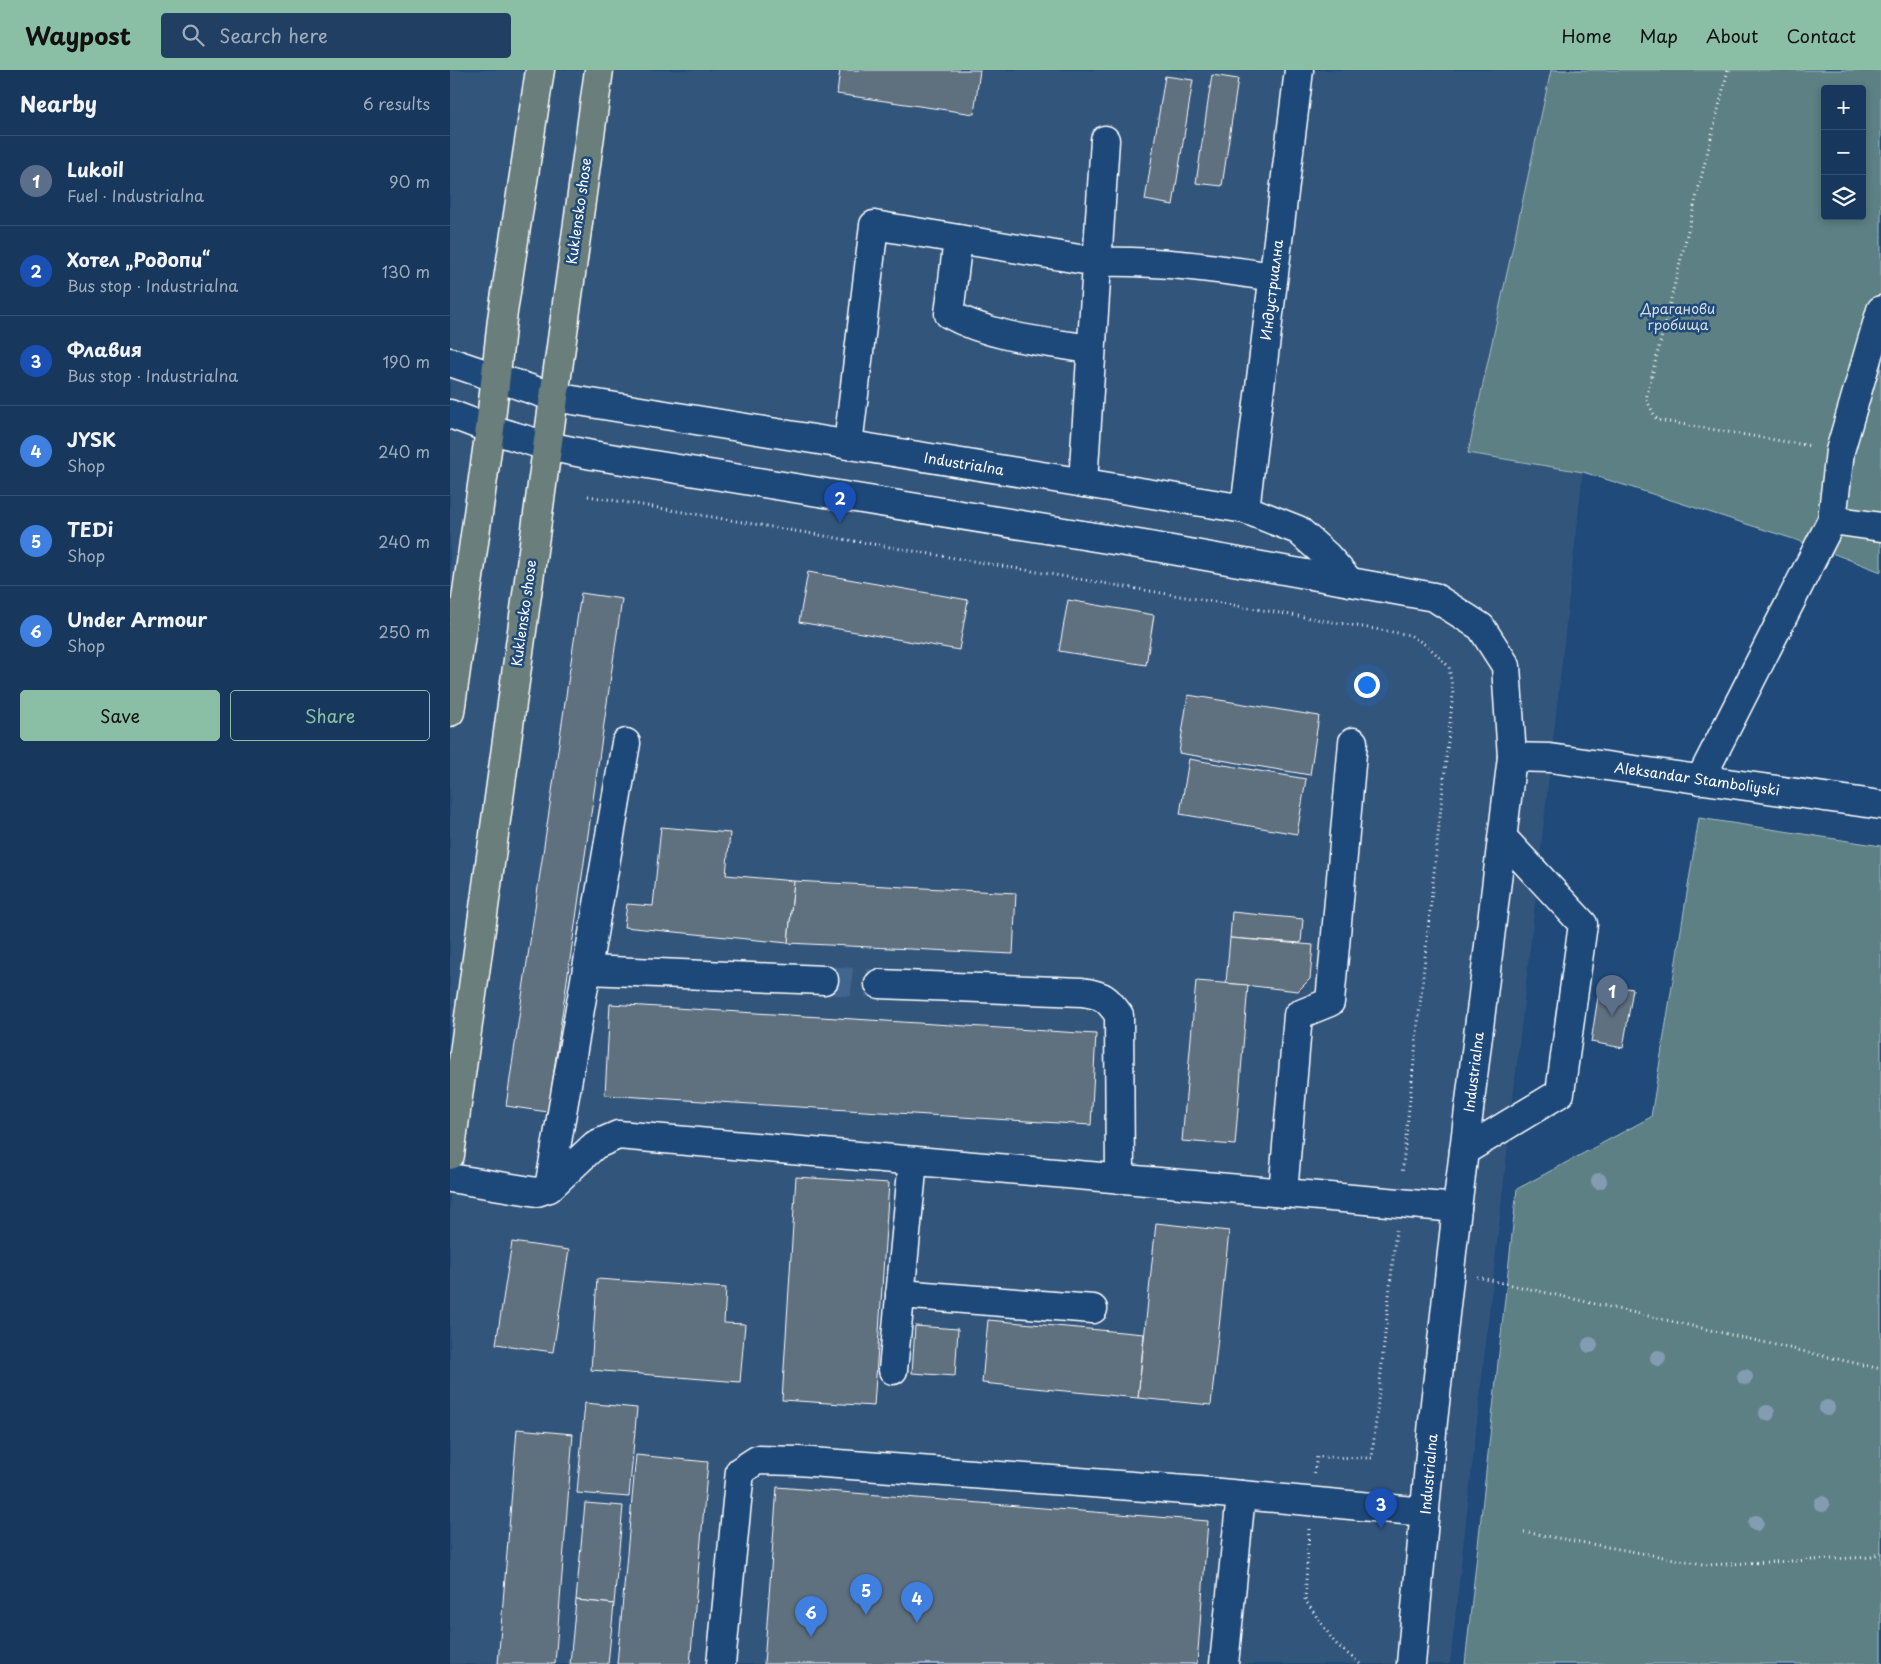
<!DOCTYPE html>
<html lang="en">
<head>
<meta charset="utf-8">
<style>
	:root { --surface:#17385c; --page:#203f62; --text:#f1f3f6; --muted:#9eacbb; --line:#365272; --accent:#8abfa5 }
	body { margin:0; font-family:"Playpen Sans",sans-serif; background:var(--page); color:var(--text) }
	.controls { position:absolute; right:15px; top:15px; display:grid; overflow:hidden; border-radius:5px; box-shadow:0 2px 8px #0003 }
	.controls button { width:45px; height:45px; display:grid; place-items:center; padding:0; border:0; border-bottom:1px solid var(--line); background:var(--surface); color:var(--text); font:25px sans-serif }
	.you { position:absolute; left:916px; top:614px; width:18px; height:18px; margin:-12px; border:4px solid #fff; border-radius:50%; background:#1a73e8; box-shadow:0 0 0 8px #1a73e833 }
	.badge { display:grid; place-items:center; width:32px; height:32px; border-radius:50%; background:var(--accent); color:#fff; font-size:16px; font-weight:700 }
	.pin { position:absolute; translate:-50% -41px; filter:drop-shadow(0 1px 2px #0008) }
	.pin::after { content:''; position:absolute; top:26px; width:18px; height:15px; background:inherit; clip-path:polygon(0 0,100% 0,50% 100%) }
	.list { margin:0; padding:0; list-style:none }
	h2 { display:flex; justify-content:space-between; align-items:center; height:65px; margin:0; padding:0 20px; font-size:21px }
	h2 small { font-size:16px; font-weight:400; color:var(--muted) }
	.list li { display:grid; grid-template-columns:32px 1fr auto; gap:15px; align-items:center; box-sizing:border-box; height:90px; padding:0 20px; border-top:1px solid var(--line) }
	.list b { display:block; font-size:19px; white-space:nowrap }
	.list p { margin:0; font-size:16px; white-space:nowrap; color:var(--muted) }
	.list em { font-size:16px; font-style:normal; color:var(--muted) }
	.actions { display:flex; gap:10px; padding:15px 20px }
	.actions a { flex:1; padding:11px 0; border:1px solid var(--accent); border-radius:5px; text-align:center; font-size:18px; color:var(--accent) }
	.actions .main { background:var(--accent); color:#111 }
	.icon { flex:none; width:28px; height:28px; fill:none; stroke:currentColor; stroke-width:2; stroke-linecap:round; stroke-linejoin:round }
	.map { position:relative; flex:none; width:1431px; height:1594px; overflow:hidden }
	header { display:flex; align-items:center; gap:30px; box-sizing:border-box; height:70px; padding:0 25px; background:var(--accent); color:#111 }
	header strong { font-size:24px }
	nav { display:flex; gap:28px; margin-inline-start:auto; font-size:18px }
	.search { width:350px; height:45px; background:var(--page); display:flex; align-items:center; gap:12px; box-sizing:border-box; padding:0 18px; border-radius:5px; color:var(--muted); font-size:19px }
	main { display:flex }
	aside { flex:1; background:var(--surface) }
	.map>svg:first-child { display:block }
</style>
</head>
<body>
<header>
<strong>Waypost</strong>
<div class="search"><svg class="icon" aria-label="search" viewBox="0 0 24 24"><circle cx="10" cy="10" r="6"/><path d="M15 15l6 6"/></svg>Search here</div>
<nav><a>Home</a><a>Map</a><a>About</a><a>Contact</a></nav>
</header>
<main>
<aside>
<h2>Nearby<small>6 results</small></h2>
<ul class="list">
<li><span class="badge" style="background:#5c6f8a">1</span><div><b>Lukoil</b><p>Fuel · Industrialna</p></div><em>90 m</em></li>
<li><span class="badge" style="background:#1a4fb4">2</span><div><b>Хотел „Родопи“</b><p>Bus stop · Industrialna</p></div><em>130 m</em></li>
<li><span class="badge" style="background:#1a4fb4">3</span><div><b>Флавия</b><p>Bus stop · Industrialna</p></div><em>190 m</em></li>
<li><span class="badge" style="background:#3f7fe0">4</span><div><b>JYSK</b><p>Shop</p></div><em>240 m</em></li>
<li><span class="badge" style="background:#3f7fe0">5</span><div><b>TEDi</b><p>Shop</p></div><em>240 m</em></li>
<li><span class="badge" style="background:#3f7fe0">6</span><div><b>Under Armour</b><p>Shop</p></div><em>250 m</em></li>
</ul>
<div class="actions"><a class="main">Save</a><a>Share</a></div>
</aside>
<div class="map">
<svg width="1431" height="1594" viewBox="0 0 1431 1594">
	<rect width="100%" height="100%" fill="#1f4a7a"/>
	<filter id="ink" filterUnits="userSpaceOnUse"><feTurbulence type="fractalNoise" baseFrequency=".02" numOctaves="2"/><feDisplacementMap in="SourceGraphic" scale="10" xChannelSelector="R" yChannelSelector="G"/><feConvolveMatrix kernelMatrix="1 2 1 2 8 2 1 2 1" color-interpolation-filters="sRGB"/></filter>
	<g filter="url(#ink)">
		<polygon fill="#32557c" points="0,0 1101,0 1018,383 1133,402 1000,1594 0,1594"/>
		<g fill="#5c8084" stroke="#aec0c2" fill-rule="evenodd">
			<path d="M 1101,0 L 1431,0 L 1431,502 L 1356,473 L 1133,402 L 1018,383 ZM 1375,19 L 1412,19 L 1412,146 L 1375,146 Z"/>
			<polygon points="1249,748 1431,776 1431,1594 1015,1594 1067,1119 1201,1047"/>
		</g>
		<g fill="#5e6f7f" stroke="#fff">
			<polygon points="390,0 530,0 524,44 387,24"/>
			<polygon points="762,5 788,9 772,116 746,113"/>
			<polygon points="715,6 743,10 723,135 695,130"/>
			<polygon points="358,502 518,530 509,580 349,552"/>
			<polygon points="131,523 172,529 98,1042 56,1036"/>
			<polygon points="618,530 704,545 696,595 609,581"/>
			<polygon points="738,625 869,646 860,705 729,683"/>
			<polygon points="739,689 856,709 847,764 730,744"/>
			<polygon points="211,757 280,763 276,805 344,811 338,873 174,857 177,834 203,836"/>
			<polygon points="344,811 566,823 563,884 338,873"/>
			<polygon points="782,842 853,849 851,873 780,868"/>
			<polygon points="780,868 863,875 860,909 848,921 776,913"/>
			<polygon points="746,911 798,915 785,1075 732,1071"/>
			<polygon points="1150,914 1183,919 1173,978 1141,972"/>
			<polygon points="160,934 646,964 641,1055 155,1025"/>
			<polygon points="346,1107 439,1113 424,1336 332,1330"/>
			<polygon points="706,1153 779,1161 761,1335 688,1328"/>
			<polygon points="62,1172 119,1180 103,1282 46,1274"/>
			<polygon points="147,1209 276,1218 274,1253 295,1254 290,1312 141,1300"/>
			<polygon points="538,1250 694,1264 688,1328 532,1313"/>
			<polygon points="465,1256 508,1259 505,1306 462,1303"/>
			<polygon points="135,1333 187,1338 179,1427 127,1423"/>
			<polygon points="67,1359 123,1364 105,1594 48,1594"/>
			<polygon points="186,1385 258,1392 240,1594 167,1594"/>
			<polygon points="327,1417 758,1451 747,1594 314,1594"/>
			<polygon points="135,1433 173,1436 164,1534 126,1530"/>
			<polygon points="126,1530 164,1534 158,1594 120,1594"/>
		</g>
		<g fill="none" stroke-linecap="round" stroke-linejoin="round">
			<polyline stroke="#41658e" stroke-width="28" stroke-dasharray="28 14" stroke-linecap="butt" points="374,910 429,914"/>
			<g stroke="#fff" stroke-width="31">
				<g id="minor">
					<path d="M 508,169 L 499,244 C 540,267 595,272 641,279"/>
					<polyline points="0,292 104,327 795,439 848,460 877,486 900,512"/>
					<polyline points="0,344 40,359 97,376 142,385 694,475 984,527 1031,557 1056,596 1062,687 1007,1138 983,1351 961,1594"/>
					<path d="M 398,375 L 424,155 L 647,192 C 706,190 765,198 823,207"/>
					<polyline points="633,413 655,70"/>
					<polyline points="795,439 849,0"/>
					<polyline points="1382,450 1431,457"/>
					<polyline points="1062,687 1100,688 1431,735"/>
					<polyline points="1250,710 1382,450 1390,381 1431,240"/>
					<polyline points="137,900 374,910"/>
					<path d="M 429,914 L 632,922 C 653,925 657,928 669,945 L 670,1109"/>
					<polyline points="1014,1081 1110,1023 1133,854 1054,769"/>
					<polyline points="0,1108 87,1122 99,1118 145,1075 168,1065 1007,1138"/>
					<polyline points="99,1118 176,673"/>
					<polyline points="833,1123 848,945 880,932 903,672"/>
					<polyline points="450,1224 643,1239"/>
					<polyline points="443,1300 463,1091"/>
					<polyline points="271,1594 290,1401 307,1390 348,1391 749,1421 975,1442"/>
					<polyline points="774,1594 791,1425"/>
				</g>
			</g>
			<g stroke="#fff" stroke-width="31">
				<g id="major">
					<polyline points="0,642 40,359 52,249 90,0"/>
					<polyline points="0,1085 149,0"/>
				</g>
			</g>
			<g stroke="#fff" stroke-width="3" stroke-dasharray="1 4" stroke-linecap="butt">
				<polyline points="1278,0 1196,329 1207,350 1361,376"/>
				<polyline points="138,426 960,565 979,577 999,597 1003,624 952,1104"/>
				<polyline points="1027,1207 1431,1299"/>
				<polyline points="864,1403 867,1387 922,1388 946,1160"/>
				<polyline points="859,1459 855,1530 885,1573 910,1594"/>
				<polyline points="1074,1462 1258,1495 1422,1487 1431,1482"/>
			</g>
			<use href="#minor" stroke="#1f4a7a" stroke-width="28"/>
			<use href="#major" stroke="#6b7f7c" stroke-width="28"/>
		</g>
		<g fill="#849cb2">
			<circle cx="1149" cy="1111" r="8"/>
			<circle cx="1140" cy="1275" r="8"/>
			<circle cx="1208" cy="1288" r="8"/>
			<circle cx="1295" cy="1307" r="8"/>
			<circle cx="1377" cy="1338" r="8"/>
			<circle cx="1317" cy="1343" r="8"/>
			<circle cx="1372" cy="1434" r="8"/>
			<circle cx="1306" cy="1453" r="8"/>
		</g>
	</g>
	<g text-anchor="middle" stroke-width="5" stroke-linejoin="round" paint-order="stroke">
		<g font-size="14" fill="#fff" stroke="#1f4a7a">
			<text transform="translate(129 141) rotate(-82)" y="5">Kuklensko shose</text>
			<text transform="translate(822 220) rotate(-83)" y="5">Индустриална</text>
			<text transform="translate(514 394) rotate(9)" y="5">Industrialna</text>
			<text transform="translate(74 543) rotate(-82)" y="5">Kuklensko shose</text>
			<text transform="translate(1247 709) rotate(8)" y="5">Aleksandar Stamboliyski</text>
			<text transform="translate(1024 1002) rotate(-83)" y="5">Industrialna</text>
			<text transform="translate(979 1404) rotate(-85)" y="5">Industrialna</text>
		</g>
		<g font-size="14" fill="#d6dfe0" stroke="#1f4a7a">
			<text x="1228" y="244">Драганови<tspan x="1228" dy="16">гробища</tspan></text>
		</g>
	</g>
</svg>
<div class="controls">
<button>+</button>
<button>−</button>
<button><svg class="icon" aria-label="layers" viewBox="0 0 24 24"><path d="M12 4l9 5-9 5-9-5zM3 14l9 5 9-5"/></svg></button>
</div>
<div class="you"></div>
<div class="pin badge" style="left:1162px;top:946px;background:#5c6f8a">1</div>
<div class="pin badge" style="left:390px;top:453px;background:#1a4fb4">2</div>
<div class="pin badge" style="left:931px;top:1459px;background:#1a4fb4">3</div>
<div class="pin badge" style="left:467px;top:1553px;background:#3f7fe0">4</div>
<div class="pin badge" style="left:416px;top:1545px;background:#3f7fe0">5</div>
<div class="pin badge" style="left:361px;top:1567px;background:#3f7fe0">6</div>
</div>
</main>
</body>
</html>
